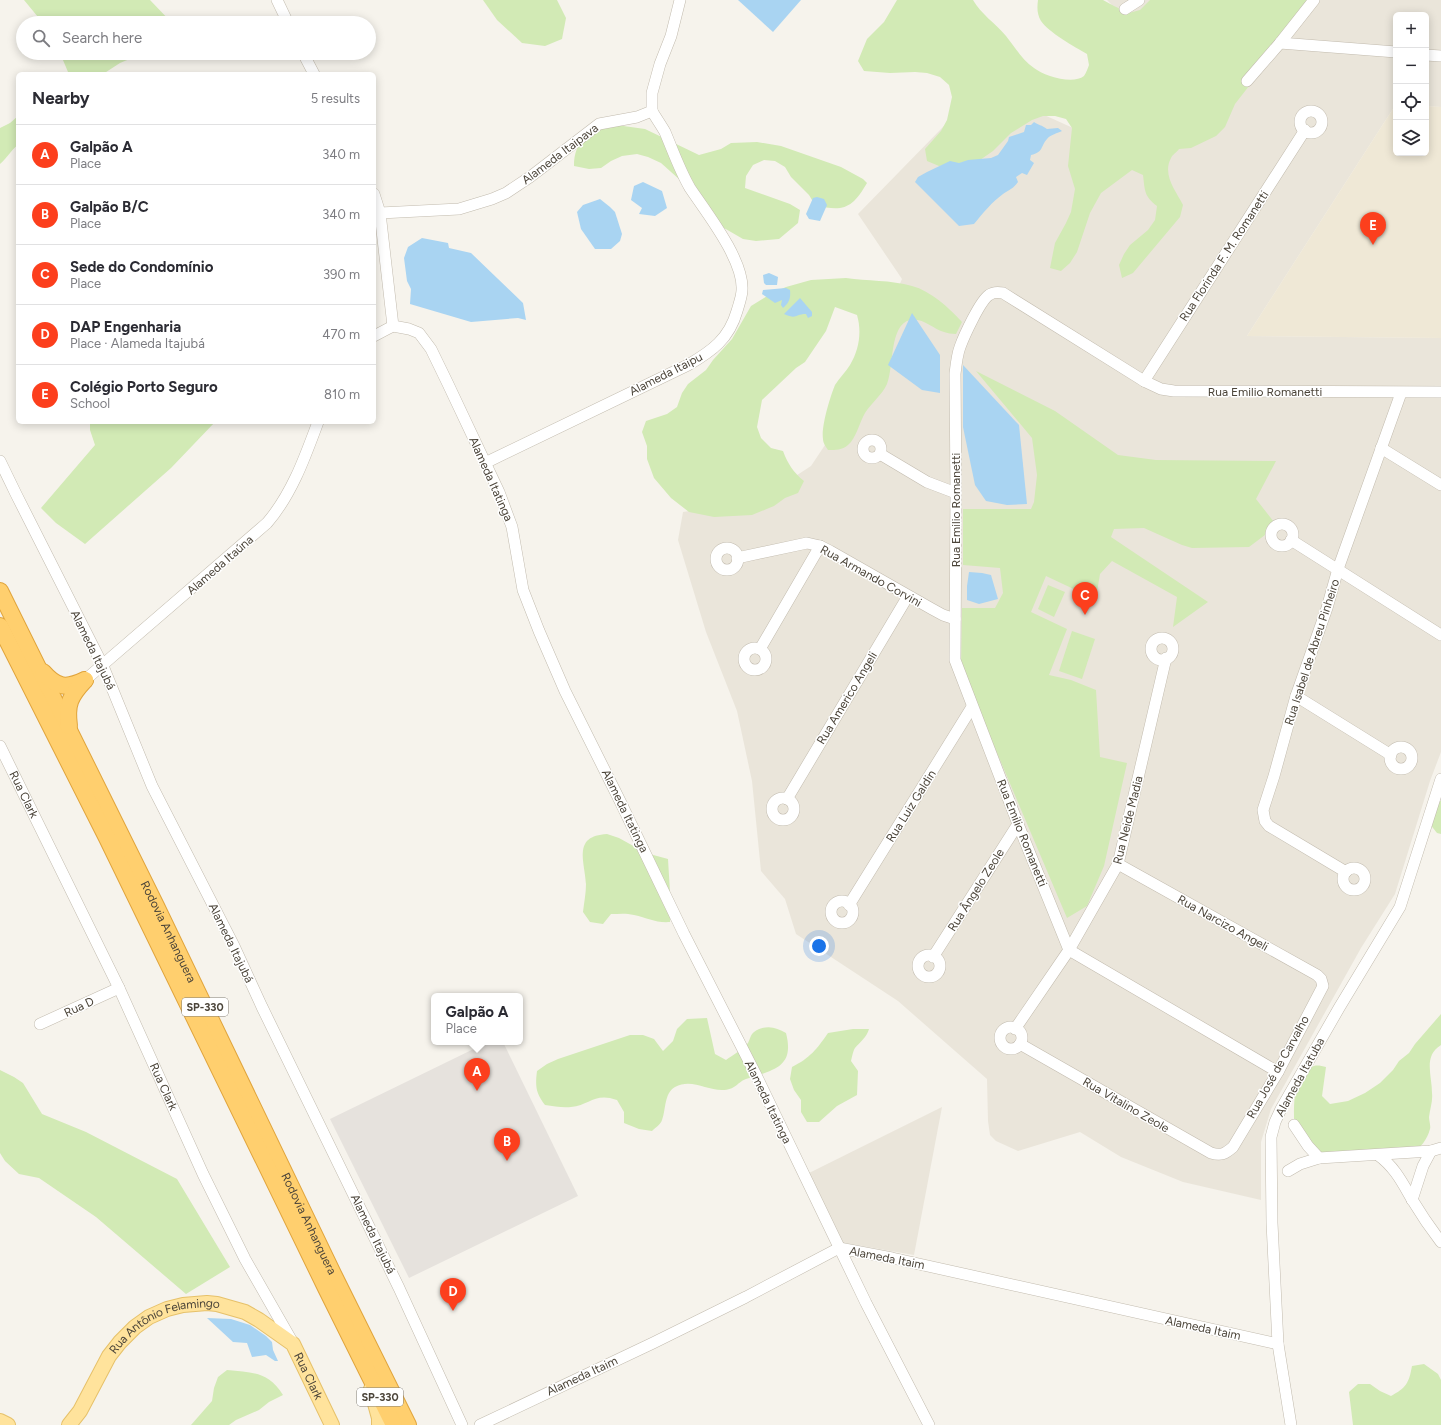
<!DOCTYPE html>
<html lang="en">
<head>
<meta charset="utf-8">
<style>
	:root { --surface:#fff; --page:#f7f7f7; --text:#2b2b33; --muted:#7c7c81; --line:#e1e1e2; --accent:#fc3f1d }
	body { margin:0; font-family:Figtree,sans-serif; background:var(--page); color:var(--text) }
	.controls { position:absolute; right:12px; top:12px; display:grid; overflow:hidden; border-radius:6px; box-shadow:0 2px 10px #0003 }
	.controls button { width:36px; height:36px; display:grid; place-items:center; padding:0; border:0; border-bottom:1px solid var(--line); background:var(--surface); color:var(--text); font:20px sans-serif }
	.you { position:absolute; left:819px; top:946px; width:14px; height:14px; margin:-10px; border:3px solid #fff; border-radius:50%; background:#1a73e8; box-shadow:0 0 0 6px #1a73e833 }
	.badge { display:grid; place-items:center; width:26px; height:26px; border-radius:50%; background:var(--accent); color:#fff; font-size:13px; font-weight:700 }
	.pin { position:absolute; translate:-50% -33px; filter:drop-shadow(0 1px 2px #0008) }
	.pin::after { content:''; position:absolute; top:21px; width:14px; height:12px; background:inherit; clip-path:polygon(0 0,100% 0,50% 100%) }
	.popup { position:absolute; left:431px; top:993px; width:92px; height:52px; box-sizing:border-box; display:grid; place-content:center; border-radius:6px; background:var(--surface); filter:drop-shadow(0 1px 3px #0005); font-size:13px; white-space:nowrap; color:var(--muted) }
	.popup b { font-size:15px; color:var(--text) }
	.popup::after { content:''; position:absolute; left:50%; top:100%; margin-left:-8px; border:8px solid transparent; border-top-color:var(--surface) }
	.list { margin:0; padding:0; list-style:none }
	h2 { display:flex; justify-content:space-between; align-items:center; height:52px; margin:0; padding:0 16px; font-size:17px }
	h2 small { font-size:13px; font-weight:400; color:var(--muted) }
	.list li { display:grid; grid-template-columns:26px 1fr auto; gap:12px; align-items:center; box-sizing:border-box; height:60px; padding:0 16px; border-top:1px solid var(--line) }
	.list b { display:block; font-size:15px; white-space:nowrap }
	.list p { margin:0; font-size:13px; white-space:nowrap; color:var(--muted) }
	.list em { font-size:13px; font-style:normal; color:var(--muted) }
	.icon { flex:none; width:22px; height:22px; fill:none; stroke:currentColor; stroke-width:2; stroke-linecap:round; stroke-linejoin:round }
	.map { position:relative; flex:none; width:1441px; height:1425px; overflow:hidden }
	.search { position:absolute; background:var(--surface); box-shadow:0 2px 10px #0003; left:16px; top:16px; width:360px; height:44px; display:flex; align-items:center; gap:10px; box-sizing:border-box; padding:0 14px; border-radius:22px; color:var(--muted); font-size:15px }
	.panel { position:absolute; background:var(--surface); box-shadow:0 2px 10px #0003; left:16px; top:72px; width:360px; height:352px; border-radius:6px }
	.map>svg:first-child { display:block }
</style>
</head>
<body>
<div class="map">
<svg width="1441" height="1425" viewBox="0 0 1441 1425">
	<rect width="100%" height="100%" fill="#f6f3ec"/>
	<g fill="#eae5da">
		<polygon points="1107,0 1441,0 1441,107 1426,106 1426,15 1396,15 1396,104 1247,336 1441,338 1441,752 1430,781 1395,894 1361,948 1271,1109 1261,1142 1261,1200 1183,1182 1121,1157 1080,1132 1018,1151 996,1141 990,1135 988,1121 987,1079 898,1001 796,934 785,899 761,871 752,781 737,711 706,632 678,540 683,512 759,500 811,466 835,430 902,279 858,214 982,87 1155,165 1175,70"/>
		<polygon points="942,1107 914,1255 839,1242 809,1173"/>
	</g>
	<polygon fill="#e6e2dd" points="488,1042 503,1042 578,1196 409,1278 330,1119"/>
	<polygon fill="#efe8d6" points="1396,104 1396,153 1426,153 1426,106 1441,107 1441,338 1247,336"/>
	<g fill="#d2eab5">
		<polygon points="24,0 150,0 172,23 41,23 38,17"/>
		<polygon points="483,0 557,0 566,18 562,39 545,46 522,43 497,20"/>
		<path d="M 897,0 L 973,0 C 981,14 995,23 1006,36 C 1015,47 1022,60 1034,68 C 1044,76 1073,85 1084,76 C 1086,73 1088,68 1089,65 L 1087,54 C 1075,47 1048,32 1041,21 C 1037,14 1037,8 1038,0 L 1103,0 L 1114,6 L 1129,13 L 1140,10 L 1150,0 L 1316,0 L 1235,104 L 1225,127 L 1216,136 L 1191,148 L 1179,149 C 1177,152 1172,155 1171,158 C 1162,175 1176,191 1183,205 L 1180,217 L 1133,273 L 1122,278 L 1119,265 L 1124,254 L 1130,245 L 1148,230 L 1155,220 L 1157,206 C 1144,196 1145,191 1143,175 L 1132,170 L 1101,193 L 1090,213 L 1077,252 L 1070,263 L 1061,271 L 1050,268 L 1055,243 L 1066,223 L 1071,212 L 1075,189 L 1068,166 L 1072,128 L 1066,119 L 1055,116 L 1043,116 L 1032,120 L 1011,133 L 993,151 L 980,160 L 939,166 L 927,161 L 925,149 L 941,131 L 947,120 L 952,97 L 949,85 L 940,77 L 927,73 L 915,72 L 890,73 L 864,71 L 858,61 L 867,39 L 884,22 Z"/>
		<polygon points="60,53 144,53 120,63 103,74 71,74 68,72"/>
		<path d="M 18,116 L 18,145 C 11,150 7,158 0,164 L 0,128 L 10,123 Z"/>
		<path d="M 609,124 L 645,129 L 699,155 L 721,149 L 731,143 L 757,142 L 781,146 L 841,167 L 863,179 L 867,183 C 852,209 843,212 815,205 L 809,195 L 791,177 L 785,167 L 775,161 L 764,160 L 753,165 L 746,176 L 745,188 L 790,204 L 800,210 L 798,223 L 779,239 L 756,241 L 743,239 L 724,228 L 680,180 L 661,163 L 648,157 L 637,154 L 622,156 L 611,161 L 601,168 L 589,169 L 574,166 C 574,139 589,136 609,124 Z"/>
		<path d="M 846,278 C 867,281 891,280 912,286 C 931,291 948,307 962,322 L 956,334 C 952,334 947,333 944,332 C 933,329 922,317 910,320 C 889,325 894,367 887,384 C 882,395 872,402 865,413 C 860,421 856,439 848,445 C 842,450 836,450 828,450 C 826,447 823,443 823,439 C 821,427 830,397 835,385 C 839,378 846,372 850,365 C 859,350 862,332 857,315 L 835,307 L 826,331 L 805,362 L 796,368 L 762,400 L 757,427 L 761,438 L 771,448 L 783,451 C 788,464 793,472 804,481 L 798,493 L 785,498 L 774,506 L 752,515 L 714,517 L 689,512 L 671,498 L 654,478 L 647,459 L 647,446 L 642,432 L 646,421 L 667,414 L 677,407 L 682,393 L 688,384 L 706,370 L 713,360 L 732,339 L 751,306 L 772,293 L 786,287 L 811,280 Z"/>
		<polygon points="976,371 1055,411 1118,455 1156,460 1276,461 1256,499 1277,526 1249,547 1192,548 1182,545 1144,528 1114,529 1111,537 1208,602 1173,627 1177,597 1112,561 1100,574 1097,592 1080,592 1046,576 1031,612 1067,629 1049,675 1071,680 1096,690 1100,757 1127,763 1104,866 1087,906 1067,918 961,668 962,608 995,608 1003,593 1000,568 963,565 963,509 1031,509 1034,502 1037,475 1032,438"/>
		<polygon points="90,422 215,422 171,468 85,544 56,523 41,508 95,445 90,430"/>
		<polygon points="1048,585 1065,592 1054,617 1038,609"/>
		<polygon points="1072,631 1095,639 1082,679 1059,671"/>
		<polygon points="1435,800 1441,801 1441,834 1437,833 1429,823"/>
		<path d="M 607,834 L 619,838 L 646,853 L 668,859 L 671,909 L 670,922 C 655,923 648,918 634,915 C 626,913 619,914 611,914 L 603,924 L 590,922 L 583,912 C 584,903 586,893 586,884 C 585,861 572,836 607,834 Z"/>
		<path d="M 1441,1014 L 1441,1045 C 1423,1056 1432,1075 1432,1093 C 1433,1101 1430,1109 1429,1117 C 1429,1121 1431,1126 1430,1129 C 1427,1140 1421,1147 1412,1153 L 1317,1153 L 1294,1120 C 1294,1102 1293,1072 1314,1066 C 1317,1065 1322,1066 1326,1067 L 1322,1096 L 1330,1104 L 1348,1101 L 1365,1093 L 1380,1083 L 1393,1070 L 1399,1061 L 1409,1053 L 1415,1044 Z"/>
		<path d="M 707,1018 L 715,1054 L 726,1060 C 733,1055 742,1050 748,1043 C 750,1039 751,1034 754,1032 C 766,1024 776,1027 786,1033 C 795,1068 773,1070 746,1079 C 736,1083 736,1090 722,1090 C 706,1090 691,1078 675,1087 C 664,1093 666,1110 662,1120 C 661,1124 655,1128 652,1131 L 639,1129 L 624,1123 L 624,1112 L 617,1100 C 595,1092 590,1105 571,1107 C 562,1108 554,1106 545,1105 C 536,1093 535,1087 537,1071 L 547,1064 L 558,1059 L 630,1035 L 643,1035 L 654,1039 L 663,1051 L 673,1041 L 677,1029 L 687,1019 Z"/>
		<path d="M 853,1029 L 869,1029 C 867,1037 860,1042 855,1048 C 853,1051 852,1057 851,1061 L 858,1071 L 857,1095 L 837,1106 L 819,1122 L 807,1122 L 801,1112 L 801,1100 L 794,1090 L 790,1079 L 792,1067 C 810,1058 817,1049 828,1033 Z"/>
		<polygon points="0,1070 14,1077 23,1083 42,1114 86,1132 177,1179 230,1267 186,1294 96,1217 39,1178 19,1174 5,1161 0,1153"/>
		<path d="M 1424,1364 L 1438,1374 L 1441,1380 L 1441,1425 L 1353,1425 L 1349,1392 L 1358,1384 L 1370,1384 L 1380,1391 L 1391,1396 C 1406,1388 1409,1383 1412,1366 Z"/>
		<path d="M 227,1370 C 253,1373 268,1371 283,1395 L 269,1402 L 259,1410 L 236,1420 L 229,1425 L 191,1425 L 212,1401 L 214,1388 L 218,1377 Z"/>
	</g>
	<g fill="#a9d4f2">
		<polygon points="738,0 801,0 773,32"/>
		<path d="M 1034,122 C 1038,125 1042,125 1047,129 L 1058,128 L 1062,131 C 1058,133 1050,135 1047,139 C 1040,147 1044,152 1031,155 L 1030,160 L 1034,163 L 1027,175 L 1022,173 L 1016,177 L 1018,182 C 1014,188 1009,190 1003,194 C 992,202 983,213 974,224 L 959,226 L 915,182 L 918,177 L 927,172 L 950,161 L 959,163 L 968,160 L 991,158 L 998,155 L 1008,141 L 1009,137 L 1024,132 L 1026,125 L 1031,125 Z"/>
		<polygon points="643,182 662,191 667,208 655,216 639,214 642,208 631,200 634,186"/>
		<polygon points="817,197 824,199 827,205 820,221 809,219 806,214 813,198"/>
		<polygon points="600,199 610,207 615,212 622,234 620,241 611,249 595,249 581,229 577,212 583,205"/>
		<polygon points="422,238 448,243 449,248 471,253 523,303 526,320 518,318 471,322 410,304 411,289 407,281 404,258 408,247"/>
		<polygon points="769,273 778,277 777,285 766,285 764,283 763,275"/>
		<path d="M 786,288 L 790,290 C 791,298 789,303 783,308 L 781,305 L 782,300 L 775,303 L 762,294 L 763,290 Z"/>
		<path d="M 800,298 L 812,312 L 812,316 L 808,318 L 806,314 C 795,314 797,320 784,314 Z"/>
		<polygon points="912,313 940,355 940,393 922,390 888,365"/>
		<polygon points="963,365 1019,425 1027,504 1007,505 986,501 975,485 963,427"/>
		<polygon points="969,572 982,573 991,575 998,599 979,604 967,600 967,586"/>
		<polygon points="207,1318 231,1319 250,1325 266,1336 272,1342 273,1350 278,1361 275,1361 266,1355 252,1357 247,1343 233,1342"/>
	</g>
	<g fill="none" stroke-linecap="round" stroke-linejoin="round">
		<g stroke="#c2bbae" stroke-width="12">
			<g id="minor">
				<polyline points="277,0 288,23"/>
				<polyline points="1125,9 1139,0"/>
				<polyline points="1280,43 1396,52"/>
				<polyline points="303,53 314,74"/>
				<polyline points="1426,55 1441,56"/>
				<polyline points="1247,81 1280,43 1314,0"/>
				<circle cx="1311" cy="122" r="11"/>
				<polyline points="374,194 380,213 393,326 409,329 419,333 431,349 448,384 499,492 512,527 523,590 539,631 565,691 620,801 684,934 756,1075 866,1303 929,1425"/>
				<polyline points="380,213 459,209 492,199 506,193 530,177 599,124 637,117 652,111 652,93 660,64 671,36 680,0"/>
				<polyline points="374,336 393,326"/>
				<polyline points="1144,381 1305,130"/>
				<circle cx="872" cy="449" r="9"/>
				<polyline points="1381,448 1441,485"/>
				<polyline points="880,454 927,482 956,493"/>
				<polyline points="0,461 16,494 103,666 152,786 234,946 262,1007 399,1288 462,1425"/>
				<path d="M 485,463 L 688,365 C 712,351 729,339 737,311 C 739,304 742,296 742,290 C 744,260 706,212 690,188 C 680,171 673,151 665,132 C 661,125 656,118 652,111"/>
				<circle cx="1282" cy="535" r="11"/>
				<polyline points="1291,540 1441,635"/>
				<circle cx="727" cy="559" r="11"/>
				<polyline points="737,558 807,543 820,546 830,551 932,609 943,615 955,619"/>
				<circle cx="1162" cy="649" r="11"/>
				<circle cx="755" cy="659" r="11"/>
				<polyline points="760,649 820,546"/>
				<path d="M 85,680 L 267,523 C 292,494 305,457 318,422"/>
				<polyline points="1296,696 1391,755"/>
				<path id="s1" d="M 0,746 L 119,988 L 203,1174 L 245,1259 L 293,1343"/>
				<circle cx="1401" cy="758" r="11"/>
				<circle cx="783" cy="809" r="11"/>
				<polyline points="787,799 908,596"/>
				<circle cx="1354" cy="879" r="11"/>
				<polyline points="1346,872 1269,826 1265,821 1263,810 1274,776 1296,696 1327,608 1338,569 1401,393"/>
				<circle cx="842" cy="912" r="11"/>
				<polyline points="849,905 972,707"/>
				<circle cx="929" cy="966" r="11"/>
				<polyline points="933,957 1018,824"/>
				<polyline points="40,1024 119,988"/>
				<circle cx="1011" cy="1038" r="11"/>
				<polyline points="1015,1029 1069,950 1118,864 1166,658"/>
				<path d="M 1020,1044 L 1211,1153 C 1221,1156 1225,1154 1233,1147 L 1278,1072 L 1323,986 L 1321,979 L 1317,975 L 1118,864"/>
				<path d="M 1278,1072 L 1069,950 L 1018,824 L 955,660 L 956,493 L 955,374 C 956,365 957,355 960,347 C 964,336 980,301 989,295 C 993,292 998,292 1003,293 L 1144,381 L 1161,389 L 1174,391 L 1441,392"/>
				<polyline points="1294,1125 1308,1146 1319,1158 1431,1151 1441,1148"/>
				<path d="M 1378,1155 C 1395,1167 1403,1184 1413,1201 C 1422,1216 1431,1229 1441,1242"/>
				<polyline points="1288,1171 1300,1164 1319,1158"/>
				<polyline points="1412,1200 1423,1166 1431,1151"/>
				<polyline points="480,1425 653,1343 746,1297 839,1248 892,1258 1278,1344"/>
				<polyline points="1291,1425 1278,1344 1272,1223 1271,1137 1275,1122 1281,1109 1339,1008 1400,907 1441,779"/>
			</g>
		</g>
		<g stroke="#e6c16a" stroke-width="16">
			<g id="major">
				<polyline points="371,1389 379,1418 379,1425"/>
				<polyline points="0,1421 8,1425"/>
				<path id="s2" d="M 69,1425 L 80,1411 L 109,1356 L 120,1342 L 135,1327 L 149,1317 L 167,1309 L 183,1305 L 207,1303 L 217,1304 L 245,1312 L 259,1320 L 293,1344 L 332,1425"/>
			</g>
		</g>
		<g stroke="#e0a43c" stroke-width="18">
			<g id="highway">
				<path id="s3" d="M 0,591 L 156,906 L 334,1276 L 408,1425"/>
				<polyline points="0,626 107,838 326,1288 394,1425"/>
				<path d="M 43,672 C 57,688 66,689 85,680"/>
				<path d="M 69,726 C 66,704 70,696 85,680"/>
			</g>
		</g>
		<use href="#minor" stroke="#fff" stroke-width="11"/>
		<use href="#major" stroke="#ffe39c" stroke-width="14"/>
		<use href="#highway" stroke="#ffcf6e" stroke-width="16"/>
	</g>
	<g text-anchor="middle" stroke-width="3" stroke-linejoin="round" paint-order="stroke">
		<g fill="#fff" stroke="#817c74" stroke-width="1">
			<rect x="182" y="998" width="46" height="18" rx="3"/>
			<rect x="357" y="1388" width="46" height="18" rx="3"/>
		</g>
		<g font-size="11" font-weight="bold" fill="#4b4439">
			<text x="205" y="1011">SP-330</text>
			<text x="380" y="1401">SP-330</text>
		</g>
		<g font-size="12" fill="#4b4439" stroke="#fff">
			<text transform="translate(560 154) rotate(-37)" y="4">Alameda Itaipava</text>
			<text transform="translate(1224 256) rotate(-57)" y="4">Rua Florinda F. M. Romanetti</text>
			<text transform="translate(666 374) rotate(-27)" y="4">Alameda Itaipu</text>
			<text x="1265" y="396">Rua Emilio Romanetti</text>
			<text transform="translate(491 479) rotate(66)" y="4">Alameda Itatinga</text>
			<text transform="translate(956 510) rotate(-90)" y="4">Rua Emilio Romanetti</text>
			<text transform="translate(220 565) rotate(-41)" y="4">Alameda Itaúna</text>
			<text transform="translate(871 576) rotate(29)" y="4">Rua Armando Corvini</text>
			<text transform="translate(93 650) rotate(64)" y="4">Alameda Itajubá</text>
			<text transform="translate(1312 652) rotate(-72)" y="4">Rua Isabel de Abreu Pinheiro</text>
			<text transform="translate(847 698) rotate(-59)" y="4">Rua Americo Angeli</text>
			<text dy="4" stroke="none"><textPath href="#s1" startOffset="54">Rua Clark</textPath></text>
			<text transform="translate(911 806) rotate(-58)" y="4">Rua Luiz Galdin</text>
			<text transform="translate(625 811) rotate(64)" y="4">Alameda Itatinga</text>
			<text transform="translate(1128 820) rotate(-76)" y="4">Rua Neide Madia</text>
			<text transform="translate(1022 833) rotate(68)" y="4">Rua Emilio Romanetti</text>
			<text transform="translate(976 890) rotate(-58)" y="4">Rua Ângelo Zeole</text>
			<text transform="translate(1223 923) rotate(29)" y="4">Rua Narcizo Angeli</text>
			<text dy="4" stroke="none"><textPath href="#s3" startOffset="380">Rodovia Anhanguera</textPath></text>
			<text transform="translate(231 943) rotate(64)" y="4">Alameda Itajubá</text>
			<text transform="translate(79 1007) rotate(-25)" y="4">Rua D</text>
			<text transform="translate(1278 1067) rotate(-61)" y="4">Rua José de Carvalho</text>
			<text transform="translate(1300 1077) rotate(-61)" y="4">Alameda Itatuba</text>
			<text dy="4" stroke="none"><textPath href="#s1" startOffset="378">Rua Clark</textPath></text>
			<text transform="translate(768 1102) rotate(64)" y="4">Alameda Itatinga</text>
			<text transform="translate(1126 1105) rotate(30)" y="4">Rua Vitalino Zeole</text>
			<text dy="4" stroke="none"><textPath href="#s3" startOffset="704">Rodovia Anhanguera</textPath></text>
			<text transform="translate(373 1234) rotate(64)" y="4">Alameda Itajubá</text>
			<text transform="translate(887 1258) rotate(11)" y="4">Alameda Itaim</text>
			<text transform="translate(1203 1328) rotate(12)" y="4">Alameda Itaim</text>
			<text dy="4" stroke="none"><textPath href="#s2" startOffset="147">Rua Antônio Felamingo</textPath></text>
			<text dy="4" stroke="none"><textPath href="#s2" startOffset="329">Rua Clark</textPath></text>
			<text transform="translate(582 1376) rotate(-25)" y="4">Alameda Itaim</text>
		</g>
	</g>
</svg>
<div class="controls">
<button>+</button>
<button>−</button>
<button><svg class="icon" aria-label="locate" viewBox="0 0 24 24"><circle cx="12" cy="12" r="6"/><path d="M12 2v4M12 18v4M2 12h4M18 12h4"/></svg></button>
<button><svg class="icon" aria-label="layers" viewBox="0 0 24 24"><path d="M12 4l9 5-9 5-9-5zM3 14l9 5 9-5"/></svg></button>
</div>
<div class="you"></div>
<div class="pin badge" style="left:477px;top:1091px">A</div>
<div class="popup"><b>Galpão A</b>Place</div>
<div class="pin badge" style="left:507px;top:1161px">B</div>
<div class="pin badge" style="left:1085px;top:615px">C</div>
<div class="pin badge" style="left:453px;top:1311px">D</div>
<div class="pin badge" style="left:1373px;top:245px">E</div>
<div class="search"><svg class="icon" aria-label="search" viewBox="0 0 24 24"><circle cx="10" cy="10" r="6"/><path d="M15 15l6 6"/></svg>Search here</div>
<section class="panel">
<h2>Nearby<small>5 results</small></h2>
<ul class="list">
<li><span class="badge">A</span><div><b>Galpão A</b><p>Place</p></div><em>340 m</em></li>
<li><span class="badge">B</span><div><b>Galpão B/C</b><p>Place</p></div><em>340 m</em></li>
<li><span class="badge">C</span><div><b>Sede do Condomínio</b><p>Place</p></div><em>390 m</em></li>
<li><span class="badge">D</span><div><b>DAP Engenharia</b><p>Place · Alameda Itajubá</p></div><em>470 m</em></li>
<li><span class="badge">E</span><div><b>Colégio Porto Seguro</b><p>School</p></div><em>810 m</em></li>
</ul>
</section>
</div>
</body>
</html>
